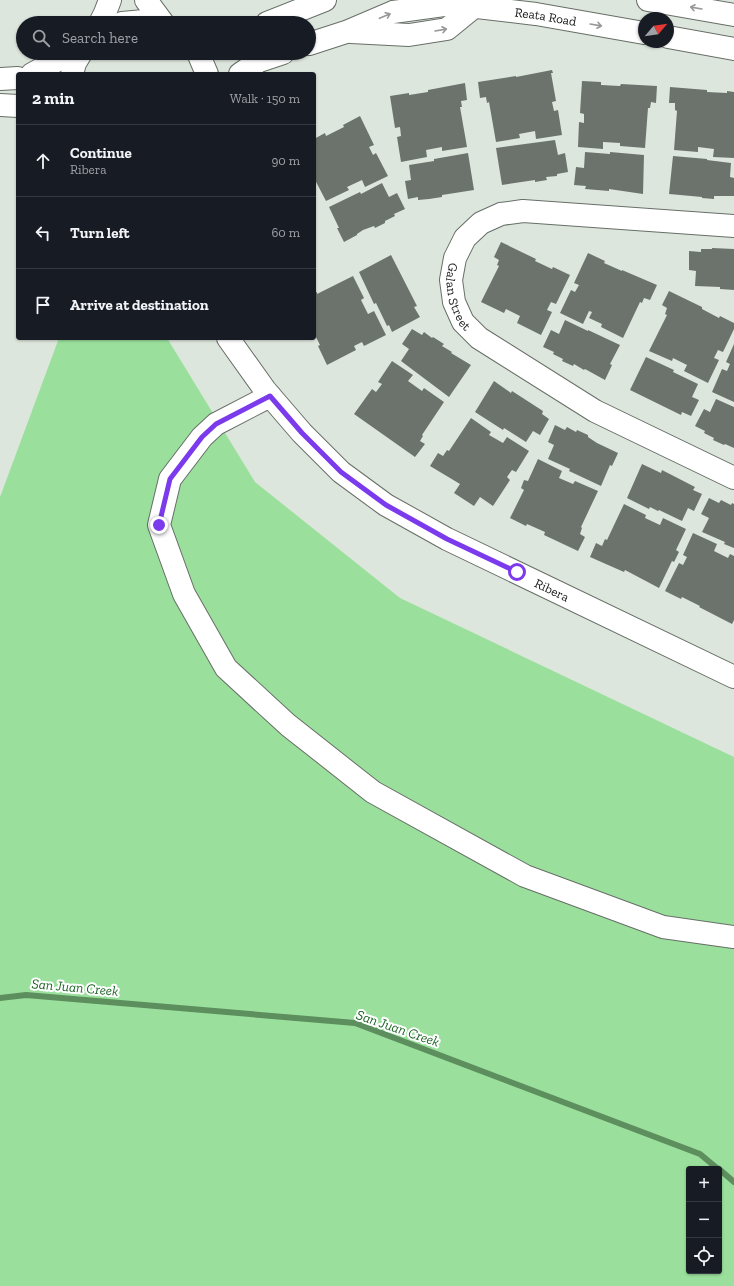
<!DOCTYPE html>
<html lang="en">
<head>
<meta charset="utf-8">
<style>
	:root { --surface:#171b24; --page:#20242c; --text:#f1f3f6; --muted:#9ea1a6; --line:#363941 }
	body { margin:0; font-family:"Zilla Slab",serif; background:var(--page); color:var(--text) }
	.controls { position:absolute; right:12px; bottom:12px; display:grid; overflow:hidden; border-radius:4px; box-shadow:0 1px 3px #0004 }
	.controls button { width:36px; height:36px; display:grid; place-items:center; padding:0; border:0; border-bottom:1px solid var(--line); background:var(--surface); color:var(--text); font:20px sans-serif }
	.compass { position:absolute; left:638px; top:12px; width:36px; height:36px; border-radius:50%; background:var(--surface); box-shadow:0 1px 3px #0004; rotate:61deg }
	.stop { position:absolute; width:12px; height:12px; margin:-9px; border:3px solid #7c3aed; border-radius:50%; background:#fff }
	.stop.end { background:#7c3aed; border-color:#fff; box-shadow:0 1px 4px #0008 }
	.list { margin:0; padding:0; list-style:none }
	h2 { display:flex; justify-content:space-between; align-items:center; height:52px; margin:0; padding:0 16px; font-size:17px }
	h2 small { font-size:13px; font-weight:400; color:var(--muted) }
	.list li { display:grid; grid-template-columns:26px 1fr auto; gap:12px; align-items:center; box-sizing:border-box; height:72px; padding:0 16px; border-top:1px solid var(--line) }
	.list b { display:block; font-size:15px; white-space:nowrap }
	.list p { margin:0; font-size:13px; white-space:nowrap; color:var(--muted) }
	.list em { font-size:13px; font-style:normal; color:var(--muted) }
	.icon { flex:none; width:22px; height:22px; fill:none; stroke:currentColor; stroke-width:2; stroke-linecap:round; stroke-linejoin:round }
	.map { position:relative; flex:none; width:734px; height:1286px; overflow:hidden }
	.search { position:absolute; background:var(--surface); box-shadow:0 1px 3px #0004; left:16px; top:16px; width:300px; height:44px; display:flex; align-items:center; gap:10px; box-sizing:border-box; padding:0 14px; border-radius:22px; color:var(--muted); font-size:15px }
	.panel { position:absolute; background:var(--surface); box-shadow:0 1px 3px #0004; left:16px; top:72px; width:300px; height:268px; border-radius:4px }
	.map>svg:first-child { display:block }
</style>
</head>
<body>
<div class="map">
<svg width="734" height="1286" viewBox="0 0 734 1286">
	<rect width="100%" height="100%" fill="#dde6dd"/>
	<path fill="#9ae09c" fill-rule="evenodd" d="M 59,338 L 167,338 L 255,482 L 400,598 L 734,757 L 734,1286 L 0,1286 L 0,497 ZM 689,1169 L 719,1169 L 719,1271 L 689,1271 Z"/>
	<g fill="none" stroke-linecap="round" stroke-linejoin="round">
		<g stroke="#5d8e5e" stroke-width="6">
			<polyline points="0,998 26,995 355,1023 700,1154 718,1169"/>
			<polyline points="719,1169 734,1182"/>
		</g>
	</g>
	<g fill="#6c736c">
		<polygon points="552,70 553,73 551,73 556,101 552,102 554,111 558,110 562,135 536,139 535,131 519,134 520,138 496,142 489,102 487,103 486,97 480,98 478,82 516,76 516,77"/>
		<polygon points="582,81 601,82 601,85 620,86 621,84 657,86 656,103 651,102 650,108 648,108 645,148 620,146 620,143 603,142 603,149 578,147 579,122 584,123 584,114 580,113"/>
		<polygon points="465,83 467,100 461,101 462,107 460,107 467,147 442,151 442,147 426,150 427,157 401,162 397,137 401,136 400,127 395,128 390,96 409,93 409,95 428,92 428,90"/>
		<polygon points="670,87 707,90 707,92 727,93 727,91 734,92 734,158 713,157 714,149 698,147 698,152 674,150 677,111 675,110 675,103 669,103"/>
		<polygon points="360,116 374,145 369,147 373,155 376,153 388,176 365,187 362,180 347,187 349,190 326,201 314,178 314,139 325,133 326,136 344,127 343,125"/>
		<polygon points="555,140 558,155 565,153 568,172 557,174 557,176 546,177 547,180 535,182 535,180 502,185 496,148"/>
		<polygon points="585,152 610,154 610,152 644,155 643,194 609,189 609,191 585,189 586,186 574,185 576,167 584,168"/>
		<polygon points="468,153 474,190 442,195 442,197 429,199 418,200 418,197 408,199 405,181 411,180 409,165 434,161 434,159"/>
		<polygon points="673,156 707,159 707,160 731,163 730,177 734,178 734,196 714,196 714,199 702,198 702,197 669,194"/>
		<polygon points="382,183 389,197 397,193 405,209 394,214 395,216 385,221 385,223 375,228 374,226 363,230 357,234 357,235 344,242 337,228 339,228 329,207 360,192 361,194"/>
		<polygon points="501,242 536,259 535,261 552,269 553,267 570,275 556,304 551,302 547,310 552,312 541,335 517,323 520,316 506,309 504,313 481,302 499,266 497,265 499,260 494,257"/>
		<polygon points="712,248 734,249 734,290 720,289 720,287 695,286 696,271 689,270 689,251 701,252 701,249 712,249"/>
		<polygon points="588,253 605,261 604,263 622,271 622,270 657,285 650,300 644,298 642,303 640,302 623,338 601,327 602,324 589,318 592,312 589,311 583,324 560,313 571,290 575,292 579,285 574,283"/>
		<polygon points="391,255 417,306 414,307 420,317 392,332 389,325 387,326 376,303 374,304 359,272"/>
		<polygon points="353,276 364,298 361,300 368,314 374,311 386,335 364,346 362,342 354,346 356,350 327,365 318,346 320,345 314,333 314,293 317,292 317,294"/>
		<polygon points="669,291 702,307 702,309 719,318 720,316 734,323 734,329 723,352 718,350 714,358 719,360 708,383 684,371 687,365 673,358 672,361 649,351 667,315 665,314 667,308 662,305"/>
		<polygon points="565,320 588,331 588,330 620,345 610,364 612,365 605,380 585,369 584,370 574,364 573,366 562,361 563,359 553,354 554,352 543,347 551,330 559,334"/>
		<polygon points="412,329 422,335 424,332 432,338 433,337 444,344 442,346 452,352 451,353 471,365 449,397 401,361 409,349 402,344"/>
		<polygon points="734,344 734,402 712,392 722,369 727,371 730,364 726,362"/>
		<polygon points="646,357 674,370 673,372 698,384 692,397 699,400 691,416 682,412 681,415 630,390"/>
		<polygon points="392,361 413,375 408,381 422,391 424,388 444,402 422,435 423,436 420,441 425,444 415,457 354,414 372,389 376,392 382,384 378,382"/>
		<polygon points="494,381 511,393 512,391 543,411 542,414 549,419 540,435 533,431 526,442 504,428 503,430 475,412"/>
		<polygon points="716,399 734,407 734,448 725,444 724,445 713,440 714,438 704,433 705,431 695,426 704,409 710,412"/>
		<polygon points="471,418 491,432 489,435 503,443 507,437 529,451 516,472 512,470 507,477 510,480 493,506 480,497 474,506 454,493 460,484 430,466 438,453 443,456 447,450 449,451"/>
		<polygon points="555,425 565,430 567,427 576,432 577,430 588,435 588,437 597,443 618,453 612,466 610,465 601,486 569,471 570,469 548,459 554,445 548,442"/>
		<polygon points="538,459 562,471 559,478 573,484 575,481 598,491 581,527 582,528 580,534 585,537 578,551 544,535 545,532 527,524 526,526 510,518 524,490 521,488 524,480 528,481"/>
		<polygon points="642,464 661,473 662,470 695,487 693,490 702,494 694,511 688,508 682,521 659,510 658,511 650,507 649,509 627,498"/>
		<polygon points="709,498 719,503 721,500 731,505 732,503 734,504 734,548 724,544 725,542 702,532 709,518 701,514"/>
		<polygon points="624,504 646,515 645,518 660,525 663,518 686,529 676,550 679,552 674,562 672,561 659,588 625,570 624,572 590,557 596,543 602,546 605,539 607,540"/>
		<polygon points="693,533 717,544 714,551 728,558 730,554 734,556 734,620 732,624 699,607 700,606 682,597 681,599 665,591 679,563 683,565 687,557 683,555"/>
	</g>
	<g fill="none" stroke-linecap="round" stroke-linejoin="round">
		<g stroke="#676e67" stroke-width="24">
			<g id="minor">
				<polyline points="146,0 163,23"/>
				<polyline points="648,0 734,15"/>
				<polyline points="100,23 105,13 110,0"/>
				<polyline points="122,23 144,21 154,23"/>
				<polyline points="267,23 325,0"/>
				<polyline points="351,32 409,35 447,29 474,7 474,0"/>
				<polyline points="668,37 734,49"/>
				<path id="s1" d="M 309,44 L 346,32 L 393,12 L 451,4 L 536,14 L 644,33"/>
				<polyline points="198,53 207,74"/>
				<polyline points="32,74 71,53"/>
				<polyline points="72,74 75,63 81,53"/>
				<polyline points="240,74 259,61 283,53"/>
				<polyline points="0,79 18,78"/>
				<polyline points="0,105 18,106"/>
				<path id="s2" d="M 734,226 L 523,211 L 501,214 L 481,223 L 465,238 L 455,258 L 451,280 L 454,302 L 463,322 L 479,338 L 595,411 L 734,478"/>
				<path id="s3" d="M 228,338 L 265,390 L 302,433 L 341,472 L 386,505 L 447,539 L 734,677"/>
				<polyline points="270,396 216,424 202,437 170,479 159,525 184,594 226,668 288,725 373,792 525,876 663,927 734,937"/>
			</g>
		</g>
		<use href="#minor" stroke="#fff" stroke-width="22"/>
	</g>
	<defs><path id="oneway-shaft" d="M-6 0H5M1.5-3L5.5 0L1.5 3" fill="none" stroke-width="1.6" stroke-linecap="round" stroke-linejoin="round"/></defs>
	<g stroke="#989897">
		<use href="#oneway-shaft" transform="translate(696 8) rotate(-170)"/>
		<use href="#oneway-shaft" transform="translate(385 16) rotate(-23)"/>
		<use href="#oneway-shaft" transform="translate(596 25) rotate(10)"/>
		<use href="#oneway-shaft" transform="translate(441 30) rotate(-10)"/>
	</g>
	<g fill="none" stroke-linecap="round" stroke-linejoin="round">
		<polyline stroke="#7c3aed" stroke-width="5" points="159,525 170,479 202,437 216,424 270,396 302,433 341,472 386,505 447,539 517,572"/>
	</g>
	<g text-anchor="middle" stroke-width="4" stroke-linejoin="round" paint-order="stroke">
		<g font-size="13" fill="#191b18" stroke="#fff">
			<text dy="5" stroke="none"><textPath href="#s1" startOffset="244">Reata Road</textPath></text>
			<text dy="5" stroke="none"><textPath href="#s2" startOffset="340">Galan Street</textPath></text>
			<text dy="5" stroke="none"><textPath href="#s3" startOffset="418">Ribera</textPath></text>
		</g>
		<g font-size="14" font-style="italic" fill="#1e6526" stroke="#fff">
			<text transform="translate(75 987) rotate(5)" y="5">San Juan Creek</text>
			<text transform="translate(398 1028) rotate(19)" y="5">San Juan Creek</text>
		</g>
	</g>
</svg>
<div class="controls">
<button>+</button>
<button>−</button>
<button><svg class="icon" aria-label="locate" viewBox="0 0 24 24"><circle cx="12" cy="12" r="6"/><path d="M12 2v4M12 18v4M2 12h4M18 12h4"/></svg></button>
</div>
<svg class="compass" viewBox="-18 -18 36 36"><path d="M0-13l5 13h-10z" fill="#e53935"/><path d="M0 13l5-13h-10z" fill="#9ea1a6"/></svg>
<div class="stop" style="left:517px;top:572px"></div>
<div class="stop end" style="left:159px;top:525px"></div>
<div class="search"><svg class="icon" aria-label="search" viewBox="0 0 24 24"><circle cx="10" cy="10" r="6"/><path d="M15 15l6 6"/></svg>Search here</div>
<section class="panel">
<h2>2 min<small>Walk · 150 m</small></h2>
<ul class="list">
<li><svg class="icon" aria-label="ahead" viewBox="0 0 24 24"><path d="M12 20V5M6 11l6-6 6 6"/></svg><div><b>Continue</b><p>Ribera</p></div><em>90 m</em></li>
<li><svg class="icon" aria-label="left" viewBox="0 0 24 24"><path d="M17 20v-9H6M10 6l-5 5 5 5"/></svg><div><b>Turn left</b></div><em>60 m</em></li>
<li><svg class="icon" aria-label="arrive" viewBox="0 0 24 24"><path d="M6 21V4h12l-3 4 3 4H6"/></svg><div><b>Arrive at destination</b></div></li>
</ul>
</section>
</div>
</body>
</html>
